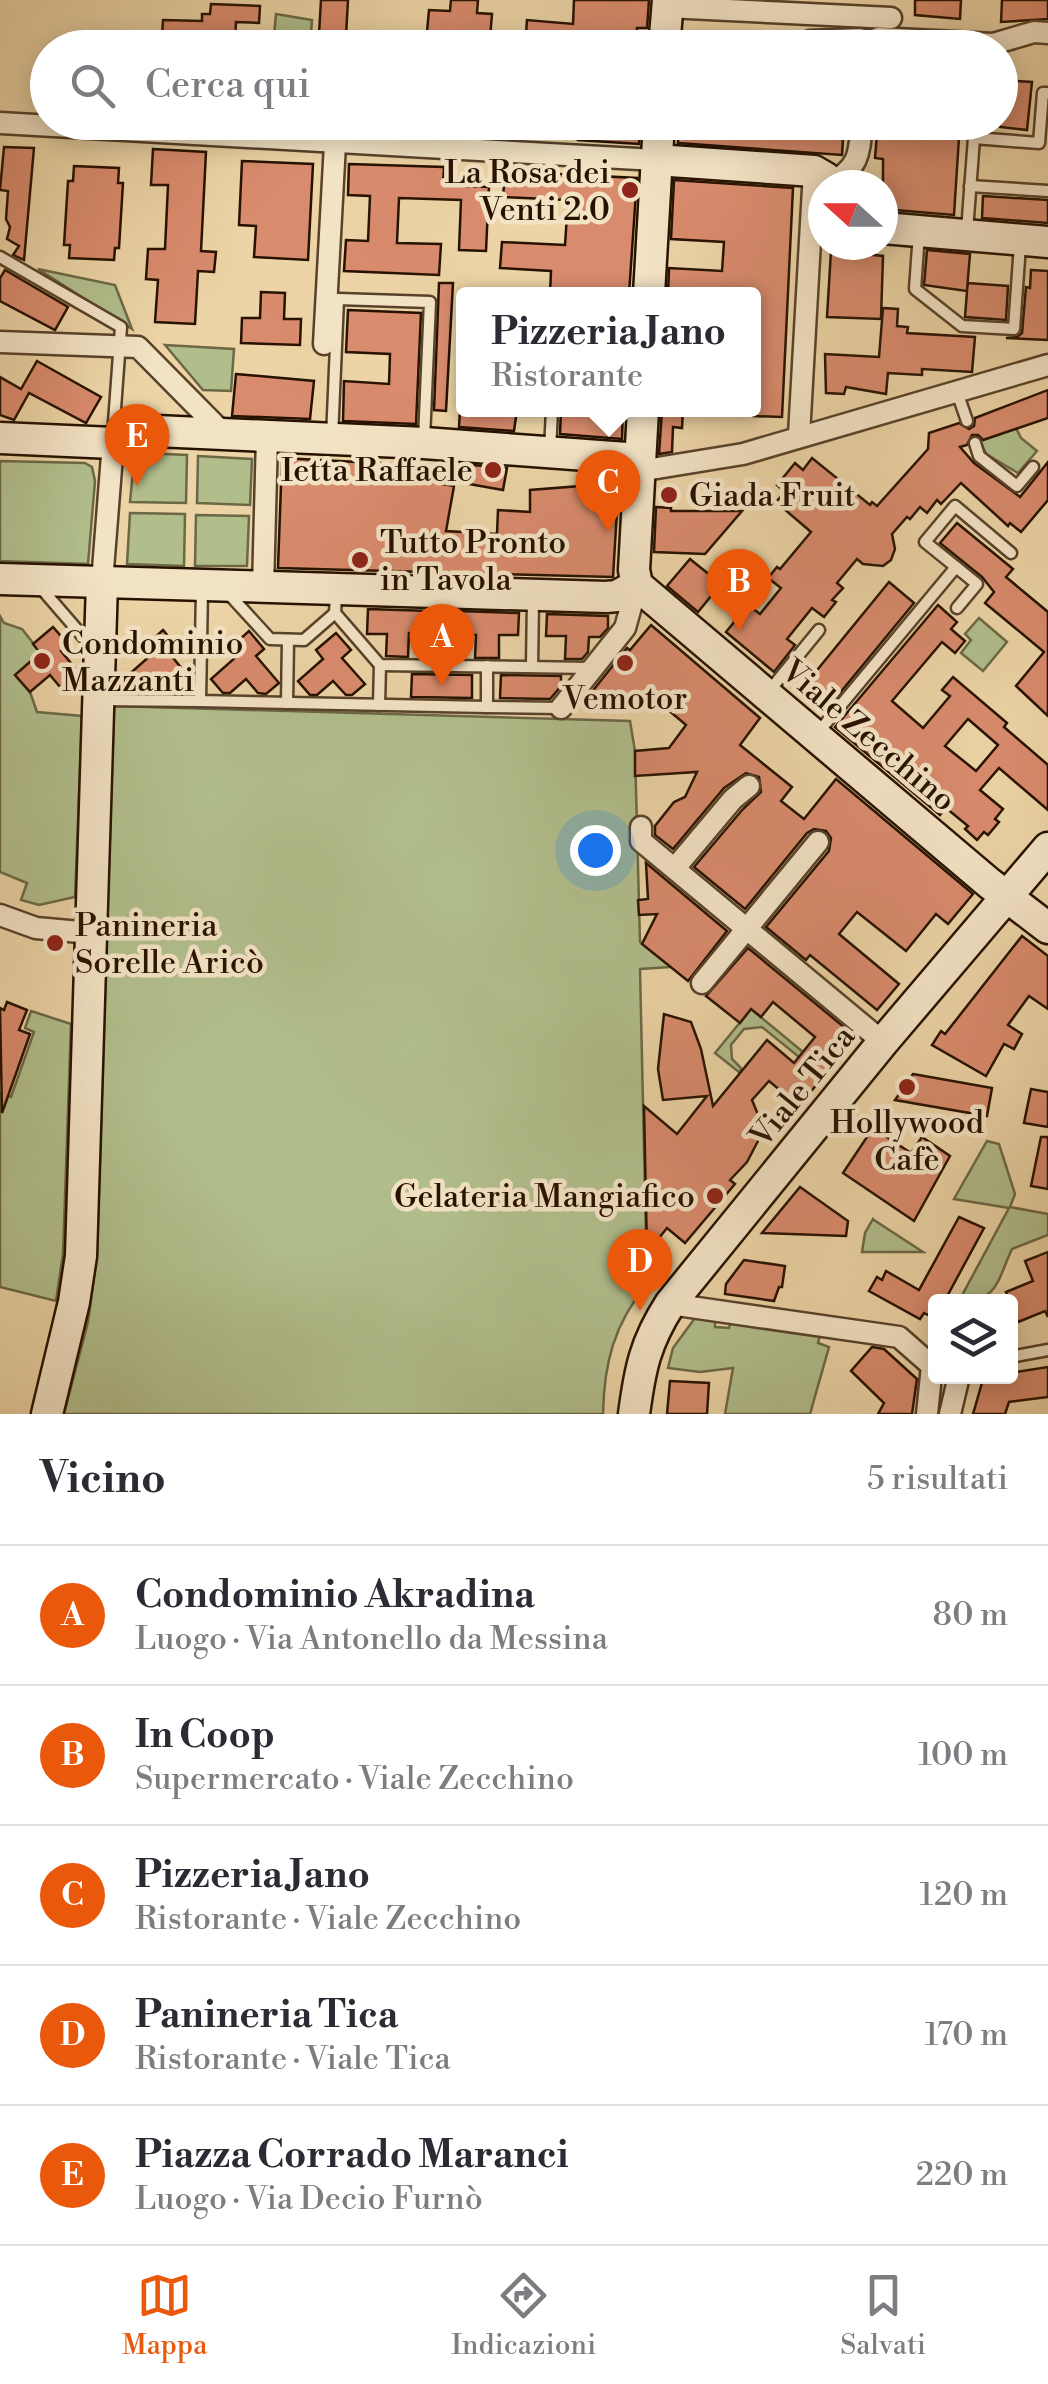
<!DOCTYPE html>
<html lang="it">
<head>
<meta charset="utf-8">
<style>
	:root { --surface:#fff; --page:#f2f2f3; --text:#2b2b33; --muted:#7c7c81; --line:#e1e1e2; --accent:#ea580c }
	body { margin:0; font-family:"Libre Bodoni",serif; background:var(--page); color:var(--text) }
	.controls { position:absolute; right:30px; bottom:30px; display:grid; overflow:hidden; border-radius:10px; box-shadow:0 5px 25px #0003 }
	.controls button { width:90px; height:90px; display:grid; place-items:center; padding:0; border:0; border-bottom:2px solid var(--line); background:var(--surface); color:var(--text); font:50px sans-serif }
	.compass { position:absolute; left:808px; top:170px; width:90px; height:90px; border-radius:50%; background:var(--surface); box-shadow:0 5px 25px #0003; rotate:291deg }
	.you { position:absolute; left:595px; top:850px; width:35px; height:35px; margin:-25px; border:8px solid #fff; border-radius:50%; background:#1a73e8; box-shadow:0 0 0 15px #1a73e833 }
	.badge { display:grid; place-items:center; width:65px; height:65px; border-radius:50%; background:var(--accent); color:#fff; font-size:32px; font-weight:700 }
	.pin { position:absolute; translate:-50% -82px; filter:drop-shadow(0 2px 5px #0008) }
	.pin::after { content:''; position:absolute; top:52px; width:35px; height:30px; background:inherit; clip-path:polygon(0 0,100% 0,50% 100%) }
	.popup { position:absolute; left:456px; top:287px; width:305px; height:130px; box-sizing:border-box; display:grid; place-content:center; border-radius:10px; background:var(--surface); filter:drop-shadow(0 2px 8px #0005); font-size:32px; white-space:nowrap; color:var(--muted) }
	.popup b { font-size:38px; color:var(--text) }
	.popup::after { content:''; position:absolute; left:50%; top:100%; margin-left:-20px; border:20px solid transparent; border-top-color:var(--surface) }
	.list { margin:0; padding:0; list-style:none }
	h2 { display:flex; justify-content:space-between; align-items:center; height:130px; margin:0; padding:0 40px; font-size:42px }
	h2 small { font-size:32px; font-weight:400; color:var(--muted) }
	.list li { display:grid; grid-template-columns:65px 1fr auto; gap:30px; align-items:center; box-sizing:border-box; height:140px; padding:0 40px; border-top:2px solid var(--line) }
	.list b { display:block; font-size:38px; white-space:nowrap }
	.list p { margin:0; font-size:32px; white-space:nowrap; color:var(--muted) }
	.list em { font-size:32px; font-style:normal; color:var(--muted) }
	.icon { flex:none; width:55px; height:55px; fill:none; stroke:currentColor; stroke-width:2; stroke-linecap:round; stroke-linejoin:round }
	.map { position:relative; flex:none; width:1048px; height:1414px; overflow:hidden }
	.search { position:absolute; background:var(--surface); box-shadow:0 5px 25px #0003; left:30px; right:30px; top:30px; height:110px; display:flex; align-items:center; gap:25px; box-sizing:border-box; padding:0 35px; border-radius:55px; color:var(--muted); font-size:38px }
	.sheet { height:830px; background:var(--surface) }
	nav { display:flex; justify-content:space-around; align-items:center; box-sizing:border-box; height:140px; border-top:2px solid var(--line); background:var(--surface); font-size:28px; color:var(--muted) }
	nav a { display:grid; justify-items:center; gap:5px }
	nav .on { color:var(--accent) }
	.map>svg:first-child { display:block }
</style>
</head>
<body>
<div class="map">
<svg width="1048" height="1414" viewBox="0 0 1048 1414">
	<rect width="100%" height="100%" fill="#ecd4a6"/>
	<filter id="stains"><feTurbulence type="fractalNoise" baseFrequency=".002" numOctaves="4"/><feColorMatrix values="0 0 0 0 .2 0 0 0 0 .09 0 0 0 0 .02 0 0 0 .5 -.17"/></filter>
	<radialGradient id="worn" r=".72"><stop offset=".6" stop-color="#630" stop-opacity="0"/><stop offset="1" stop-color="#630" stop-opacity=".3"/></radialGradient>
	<g fill="#b1be8c" stroke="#6c6846" stroke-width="2.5">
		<polygon points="276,14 312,20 310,47 273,47"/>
		<polygon points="38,269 115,285 132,329"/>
		<polygon points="165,345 234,349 231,391 203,390"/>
		<polygon points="1016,428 1021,438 1037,451 1018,473 986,454 980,441"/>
		<polygon points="143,453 187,455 186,503 130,502 134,461"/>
		<polygon points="198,456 252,459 250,505 197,503"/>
		<polygon points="0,461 85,463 92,467 95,481 88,564 0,561"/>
		<polygon points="130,513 185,514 184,566 127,564"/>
		<polygon points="196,515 249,516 247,566 195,566"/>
		<polygon points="0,616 4,623 22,629 41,653 15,675 30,692 37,712 82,716 75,897 39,905 21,900 27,883 0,872"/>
		<polygon points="979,618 1007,642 983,671 961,653 971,640 965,634"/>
		<path d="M 114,706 L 630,721 L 635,751 L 640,942 L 671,967 L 640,969 L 647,1284 C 614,1324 604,1363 603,1414 L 64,1414 L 88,1322 L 97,1254 Z"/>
		<polygon points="751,1009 803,1052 799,1057 762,1027 744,1029 731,1045 732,1059 742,1069 739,1072 715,1053"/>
		<polygon points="31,1011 71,1024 63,1254 56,1301 0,1287 0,1093 11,1097 34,1032 25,1028"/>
		<path d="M 987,1141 L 999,1144 L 1015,1194 L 1010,1207 L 1048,1214 L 1048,1235 L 1012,1249 C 997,1281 998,1302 959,1301 L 1009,1208 L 954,1199 Z"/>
		<polygon points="873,1219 874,1220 923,1252 862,1252 865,1233"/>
		<polygon points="695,1318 715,1319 715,1327 729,1328 731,1320 820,1335 818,1343 829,1347 810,1414 725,1414 733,1368 700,1372 668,1368 673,1348"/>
	</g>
	<g fill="#d98b6d" stroke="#271200" stroke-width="2.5" fill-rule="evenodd">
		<polygon points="321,0 348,0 346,36 319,34"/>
		<polygon points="451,0 478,0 477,13 492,14 490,38 427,32 429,10 450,11"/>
		<polygon points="574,0 649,0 647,28 637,28 635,48 525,48 527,20 573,24"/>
		<polygon points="915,0 961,0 960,19 915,15"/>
		<polygon points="1002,0 1048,0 1048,19 1001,22"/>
		<polygon points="211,4 260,6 259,23 236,22 235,40 162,37 163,20 202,21 202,14 210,14"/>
		<polygon points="1000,80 1032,82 1027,130 1000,127"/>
		<polygon points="419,122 505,122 503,138 419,133"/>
		<polygon points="580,122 640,122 639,144 578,140"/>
		<polygon points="679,122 771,127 771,122 844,122 842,155 678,143"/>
		<polygon points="878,122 960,122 954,215 883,209 883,159 875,158"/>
		<polygon points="4,147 34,148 24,260 13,255 19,246 7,239 10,227 6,219 8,191 0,190"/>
		<polygon points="153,149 206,152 201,251 216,252 214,272 198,271 195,324 155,322 158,280 146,279 148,249 165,249 168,185 151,185"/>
		<polygon points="242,161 313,164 308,260 254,257 256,226 239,225"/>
		<polygon points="349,164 444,167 443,185 489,187 486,251 459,250 461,200 399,198 397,243 441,244 439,275 344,271 346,240 368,241 370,196 348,195"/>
		<polygon points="74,166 119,168 118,183 123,183 119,248 115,248 114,260 69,258 70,245 64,245 68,181 73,181"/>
		<polygon points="505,171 637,178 629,294 550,294 551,271 500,268 502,242 565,245 568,200 503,197"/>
		<polygon points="674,180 793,188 782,417 753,416 756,315 753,315 753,294 668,294 669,268 722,271 724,242 671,239"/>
		<polygon points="983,196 1048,200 1048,223 982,218"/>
		<polygon points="927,250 970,254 967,290 968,283 1008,286 1006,320 965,317 967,291 924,285"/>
		<polygon points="831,251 883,256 881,319 827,317"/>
		<polygon points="5,270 68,307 55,330 0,301 0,278"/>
		<polygon points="1031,270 1048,271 1048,340 1006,338 1017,337 1022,333 1026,287 1030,288"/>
		<polygon points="439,283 453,283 446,411 434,410"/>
		<polygon points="261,292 285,293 284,319 301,319 300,345 241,343 242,318 260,318"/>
		<polygon points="883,308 898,309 897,326 908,327 907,333 975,337 972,372 922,369 922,375 888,373 886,394 846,387 844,394 826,393 825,354 879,357"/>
		<polygon points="348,310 421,313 416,424 343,421 344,381 389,384 390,354 346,352"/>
		<polygon points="37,361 101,397 86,423 29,393 14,420 0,415 0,377 21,389"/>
		<polygon points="236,374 314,381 310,419 232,416"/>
		<polygon points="1048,390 1048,418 983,440 978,435 972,435 967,445 960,447 974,463 1020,497 1048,462 1048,500 1021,532 1010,523 1008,526 961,483 941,504 937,500 927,513 920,507 910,519 907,517 892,534 895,549 891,560 883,566 863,564 857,559 837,583 843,588 832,600 836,602 824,617 812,608 787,639 795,645 774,672 726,632 748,605 760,614 781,588 768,578 777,567 780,569 811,532 776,502 785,492 777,485 795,463 803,470 812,458 870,505 872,502 877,506 928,449 929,433 959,423 969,429 974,426 975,418"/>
		<polygon points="460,410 517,410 514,431 459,427"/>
		<polygon points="561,410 623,410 622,439 560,434"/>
		<polygon points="662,410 683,410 682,428 673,427 672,452 659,454"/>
		<polygon points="282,458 414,465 412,479 454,486 446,531 497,534 498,510 530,512 530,490 580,486 581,475 619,477 613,577 278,568"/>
		<polygon points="472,465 507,468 503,490 469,484"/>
		<polygon points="656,507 671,508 671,511 742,511 705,554 654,552"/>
		<polygon points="957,523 1013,569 1006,577 1048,612 1048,716 1016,686 1044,652 985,603 994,592 982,577 940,543"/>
		<polygon points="690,559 721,584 698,612 667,586"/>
		<polygon points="889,582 914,603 825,711 800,691"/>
		<path d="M 938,605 L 957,622 L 951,629 L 965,641 L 955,653 L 942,642 L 892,701 L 923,728 L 950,696 L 942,690 L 953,677 L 1007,723 L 1004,727 L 1048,765 L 1048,810 L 999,768 L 980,790 L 1003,809 L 995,819 L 999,822 L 988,835 L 984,832 L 977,840 L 965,829 L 968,826 L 946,808 L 940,815 L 835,727 ZM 968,719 L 998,745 L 976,771 L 945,746 Z"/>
		<polygon points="368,609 430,611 429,634 409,633 408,657 386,656 387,634 367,634"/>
		<polygon points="458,611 519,613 518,635 499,635 499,658 475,658 476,635 457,635"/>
		<polygon points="547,614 608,616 608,628 600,637 589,637 588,652 582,659 565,659 566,636 546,636"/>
		<polygon points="651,625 760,718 740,745 792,787 781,801 804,819 836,779 973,894 948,924 936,914 906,951 857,912 839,934 899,984 877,1010 810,955 806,960 766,927 829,851 831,838 826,831 814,829 807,833 745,909 694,867 743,809 761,792 759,777 746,773 724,788 673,849 655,835 655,826 674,802 685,797 697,772 635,776 635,751 669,748 686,725 647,692 635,707 587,707 587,698 627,648 630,650"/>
		<polygon points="53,627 68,644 61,651 80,674 80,680 65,693 50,675 30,692 15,675 40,653 33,644"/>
		<polygon points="163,630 177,647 170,654 192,681 179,692 171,692 158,678 143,692 136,692 125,678 150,656 143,648"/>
		<polygon points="249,631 264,649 256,656 279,683 266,694 258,693 246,679 230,693 223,693 211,679 236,657 229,649"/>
		<polygon points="336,633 351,650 342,658 365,684 352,695 346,695 333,681 317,695 310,695 298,681 323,659 316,650"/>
		<polygon points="412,674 472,675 472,698 411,697"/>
		<polygon points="501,675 561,676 561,686 550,699 500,698"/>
		<polygon points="646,863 727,931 688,981 642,944 657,914 639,915 638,900 648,899"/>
		<polygon points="1022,936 1048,956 1048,1009 1029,996 1008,1025 1022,1034 1014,1049 1004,1044 986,1076 932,1045 941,1031 945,1034"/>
		<polygon points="748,948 856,1037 799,1106 769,1081 752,1100 759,1117 758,1141 747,1162 730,1180 735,1184 685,1243 667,1228 647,1253 644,1106 677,1134 707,1096 663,1100 658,1069 664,1014 691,1022 701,1049 713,1106 767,1040 794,1063 815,1037 773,1002 761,1017 751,1009 740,1023 706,996"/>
		<polygon points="7,1002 27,1010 19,1030 30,1034 2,1113 0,1008 4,1010"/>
		<polygon points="913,1074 992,1088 987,1116 895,1100"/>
		<polygon points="1031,1089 1048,1092 1048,1127 1024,1123"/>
		<polygon points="873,1128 911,1153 922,1137 950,1156 914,1221 843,1173"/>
		<polygon points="1041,1137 1048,1137 1048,1189 1031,1186"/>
		<polygon points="800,1187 848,1221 846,1236 762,1233"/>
		<polygon points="959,1217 984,1228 944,1302 936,1302 936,1319 924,1313 920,1319 869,1291 877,1277 882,1280 886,1271 919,1290"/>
		<polygon points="1048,1252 1048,1317 1045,1311 1018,1322 1006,1292 1033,1281 1025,1261"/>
		<polygon points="744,1260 785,1266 782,1287 779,1287 774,1301 725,1294 726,1284"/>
		<polygon points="872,1347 884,1349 917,1379 912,1414 878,1414 884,1403 851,1371"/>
		<polygon points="1048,1367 1048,1397 1009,1402 1005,1414 973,1414 984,1376 1010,1376 1010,1373"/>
		<polygon points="670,1381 709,1383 707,1414 667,1414"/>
	</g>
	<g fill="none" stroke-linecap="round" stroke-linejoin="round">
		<g stroke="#58422a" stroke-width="15">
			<g id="lane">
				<polyline points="800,48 809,36 859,34 878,38"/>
				<polyline points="970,186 1048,191"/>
				<polyline points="967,231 974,138 1039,143 1043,93 1048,93"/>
				<polyline points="919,233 915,289 962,326 1014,329 1020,245"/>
				<polyline points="0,257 121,327 113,436"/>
				<polyline points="957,392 967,421"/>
				<polyline points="332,438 338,299 430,302 424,439"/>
				<polyline points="975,443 979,456 1017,486 1033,467"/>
				<polyline points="550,450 552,410"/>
				<polyline points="956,567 977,584 957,608"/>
				<polyline points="41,588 92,647"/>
				<polyline points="202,588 200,701 487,707 487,666"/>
				<polyline points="227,592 270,639 304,640 335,613"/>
				<polyline points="336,595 335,613 380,665 591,668"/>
				<polyline points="441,666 443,594"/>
				<polyline points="532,667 533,600"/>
				<polyline points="770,690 819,630"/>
				<polyline points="101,700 200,701"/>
				<polyline points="287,703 288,640"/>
				<polyline points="379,705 380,665"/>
				<polyline points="487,707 561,708"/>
				<polyline points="816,735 956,567 925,542 955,506 1011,553"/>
				<polyline points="1010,1357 1048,1350"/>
			</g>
		</g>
		<g stroke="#58422a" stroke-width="25">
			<g id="street">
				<polyline points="667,7 891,18"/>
				<polyline points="878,38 993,44 1034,32 1048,33"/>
				<polyline points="0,123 656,160"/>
				<path d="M 830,184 C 860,166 859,155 862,122"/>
				<polyline points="0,342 138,347 223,433"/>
				<polyline points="324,344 335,144"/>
				<polyline points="799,435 814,171"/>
				<polyline points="639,471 743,454 1048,365"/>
				<polyline points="102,582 113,443"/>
				<polyline points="263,588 267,436"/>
				<polyline points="561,708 625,628 637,585"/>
				<polyline points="641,827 641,841 883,1042"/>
				<polyline points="675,868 733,799 749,786"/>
				<polyline points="0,915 36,928 91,933"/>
				<polyline points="702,983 818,842"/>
				<polyline points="670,1304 899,1337 932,1366 927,1414"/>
				<polyline points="950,1414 959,1376"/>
			</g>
		</g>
		<g stroke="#271200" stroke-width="35">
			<g id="secondary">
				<polyline points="664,48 668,0"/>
				<polyline points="656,160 814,171 826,178 830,185"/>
				<polyline points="883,228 1048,242"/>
				<polyline points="649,294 659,122"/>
				<polyline points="643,410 634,570 637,585 989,883 1048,928"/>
				<polyline points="0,438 113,443 134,430 424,443 640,459"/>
				<polyline points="0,579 606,597 617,596 637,585"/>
				<polyline points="47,1414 74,1302 81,1256 102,582"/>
				<path d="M 634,1414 C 640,1369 645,1343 670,1304 L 883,1042 L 1048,848"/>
			</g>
		</g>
		<use href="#lane" stroke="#f3e3c5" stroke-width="10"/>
		<use href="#street" stroke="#f3e3c5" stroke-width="20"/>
		<use href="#secondary" stroke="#f3e3c5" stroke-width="30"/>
	</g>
	<g fill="#8f2418" stroke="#f3e3c5" stroke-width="4">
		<circle cx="630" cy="190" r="10"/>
		<circle cx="493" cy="470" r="10"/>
		<circle cx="669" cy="495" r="10"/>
		<circle cx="360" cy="560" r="10"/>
		<circle cx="42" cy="661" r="10"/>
		<circle cx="625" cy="663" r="10"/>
		<circle cx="55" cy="943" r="10"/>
		<circle cx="907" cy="1087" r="10"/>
		<circle cx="715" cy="1196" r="10"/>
	</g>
	<g text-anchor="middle" stroke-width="9" stroke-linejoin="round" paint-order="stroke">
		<g font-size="32" fill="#271200" stroke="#f3e3c5" text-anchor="start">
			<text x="610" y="183" text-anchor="end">La Rosa dei<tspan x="610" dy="37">Venti 2.0</tspan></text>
			<text x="473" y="481" text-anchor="end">Ietta Raffaele</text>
			<text x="689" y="506">Giada Fruit</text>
			<text x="380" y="553">Tutto Pronto<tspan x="380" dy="37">in Tavola</tspan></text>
			<text x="62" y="654">Condominio<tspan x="62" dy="37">Mazzanti</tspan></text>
			<text x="625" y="709" text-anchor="middle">Vemotor</text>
			<text x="75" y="936">Panineria<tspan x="75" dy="37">Sorelle Aricò</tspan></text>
			<text x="907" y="1133" text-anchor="middle">Hollywood<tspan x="907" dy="37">Cafè</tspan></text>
			<text x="695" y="1207" text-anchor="end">Gelateria Mangiafico</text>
		</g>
		<g font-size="32" fill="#271200" stroke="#f3e3c5">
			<text transform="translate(869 735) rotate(40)" y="11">Viale Zecchino</text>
			<text transform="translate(802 1086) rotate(-51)" y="11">Viale Tica</text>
		</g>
	</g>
	<rect width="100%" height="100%" filter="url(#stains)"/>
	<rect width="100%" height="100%" fill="url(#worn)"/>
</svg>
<div class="controls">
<button><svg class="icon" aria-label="layers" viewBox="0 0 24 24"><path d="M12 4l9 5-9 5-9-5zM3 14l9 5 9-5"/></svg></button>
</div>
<svg class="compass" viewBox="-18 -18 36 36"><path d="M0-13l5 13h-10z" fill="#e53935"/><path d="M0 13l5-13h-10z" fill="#7c7c81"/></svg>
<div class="you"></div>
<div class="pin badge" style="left:442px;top:686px">A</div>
<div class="pin badge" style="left:739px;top:631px">B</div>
<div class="pin badge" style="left:608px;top:532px">C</div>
<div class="popup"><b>Pizzeria Jano</b>Ristorante</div>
<div class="pin badge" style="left:640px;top:1311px">D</div>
<div class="pin badge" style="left:137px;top:486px">E</div>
<div class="search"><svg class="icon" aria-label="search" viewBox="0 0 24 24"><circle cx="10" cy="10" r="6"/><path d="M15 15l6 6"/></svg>Cerca qui</div>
</div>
<section class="sheet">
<h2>Vicino<small>5 risultati</small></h2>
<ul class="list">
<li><span class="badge">A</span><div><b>Condominio Akradina</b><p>Luogo · Via Antonello da Messina</p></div><em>80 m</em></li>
<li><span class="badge">B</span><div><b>In Coop</b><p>Supermercato · Viale Zecchino</p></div><em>100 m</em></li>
<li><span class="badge">C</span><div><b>Pizzeria Jano</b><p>Ristorante · Viale Zecchino</p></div><em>120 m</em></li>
<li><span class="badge">D</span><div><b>Panineria Tica</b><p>Ristorante · Viale Tica</p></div><em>170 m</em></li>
<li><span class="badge">E</span><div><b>Piazza Corrado Maranci</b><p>Luogo · Via Decio Furnò</p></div><em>220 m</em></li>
</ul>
</section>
<nav>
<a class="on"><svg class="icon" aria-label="map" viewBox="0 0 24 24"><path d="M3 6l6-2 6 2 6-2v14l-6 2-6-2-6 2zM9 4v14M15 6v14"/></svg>Mappa</a>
<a><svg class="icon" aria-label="directions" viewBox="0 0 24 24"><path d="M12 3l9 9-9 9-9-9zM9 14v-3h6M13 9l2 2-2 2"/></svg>Indicazioni</a>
<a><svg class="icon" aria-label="saved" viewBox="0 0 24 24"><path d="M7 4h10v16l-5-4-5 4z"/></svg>Salvati</a>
</nav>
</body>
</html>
